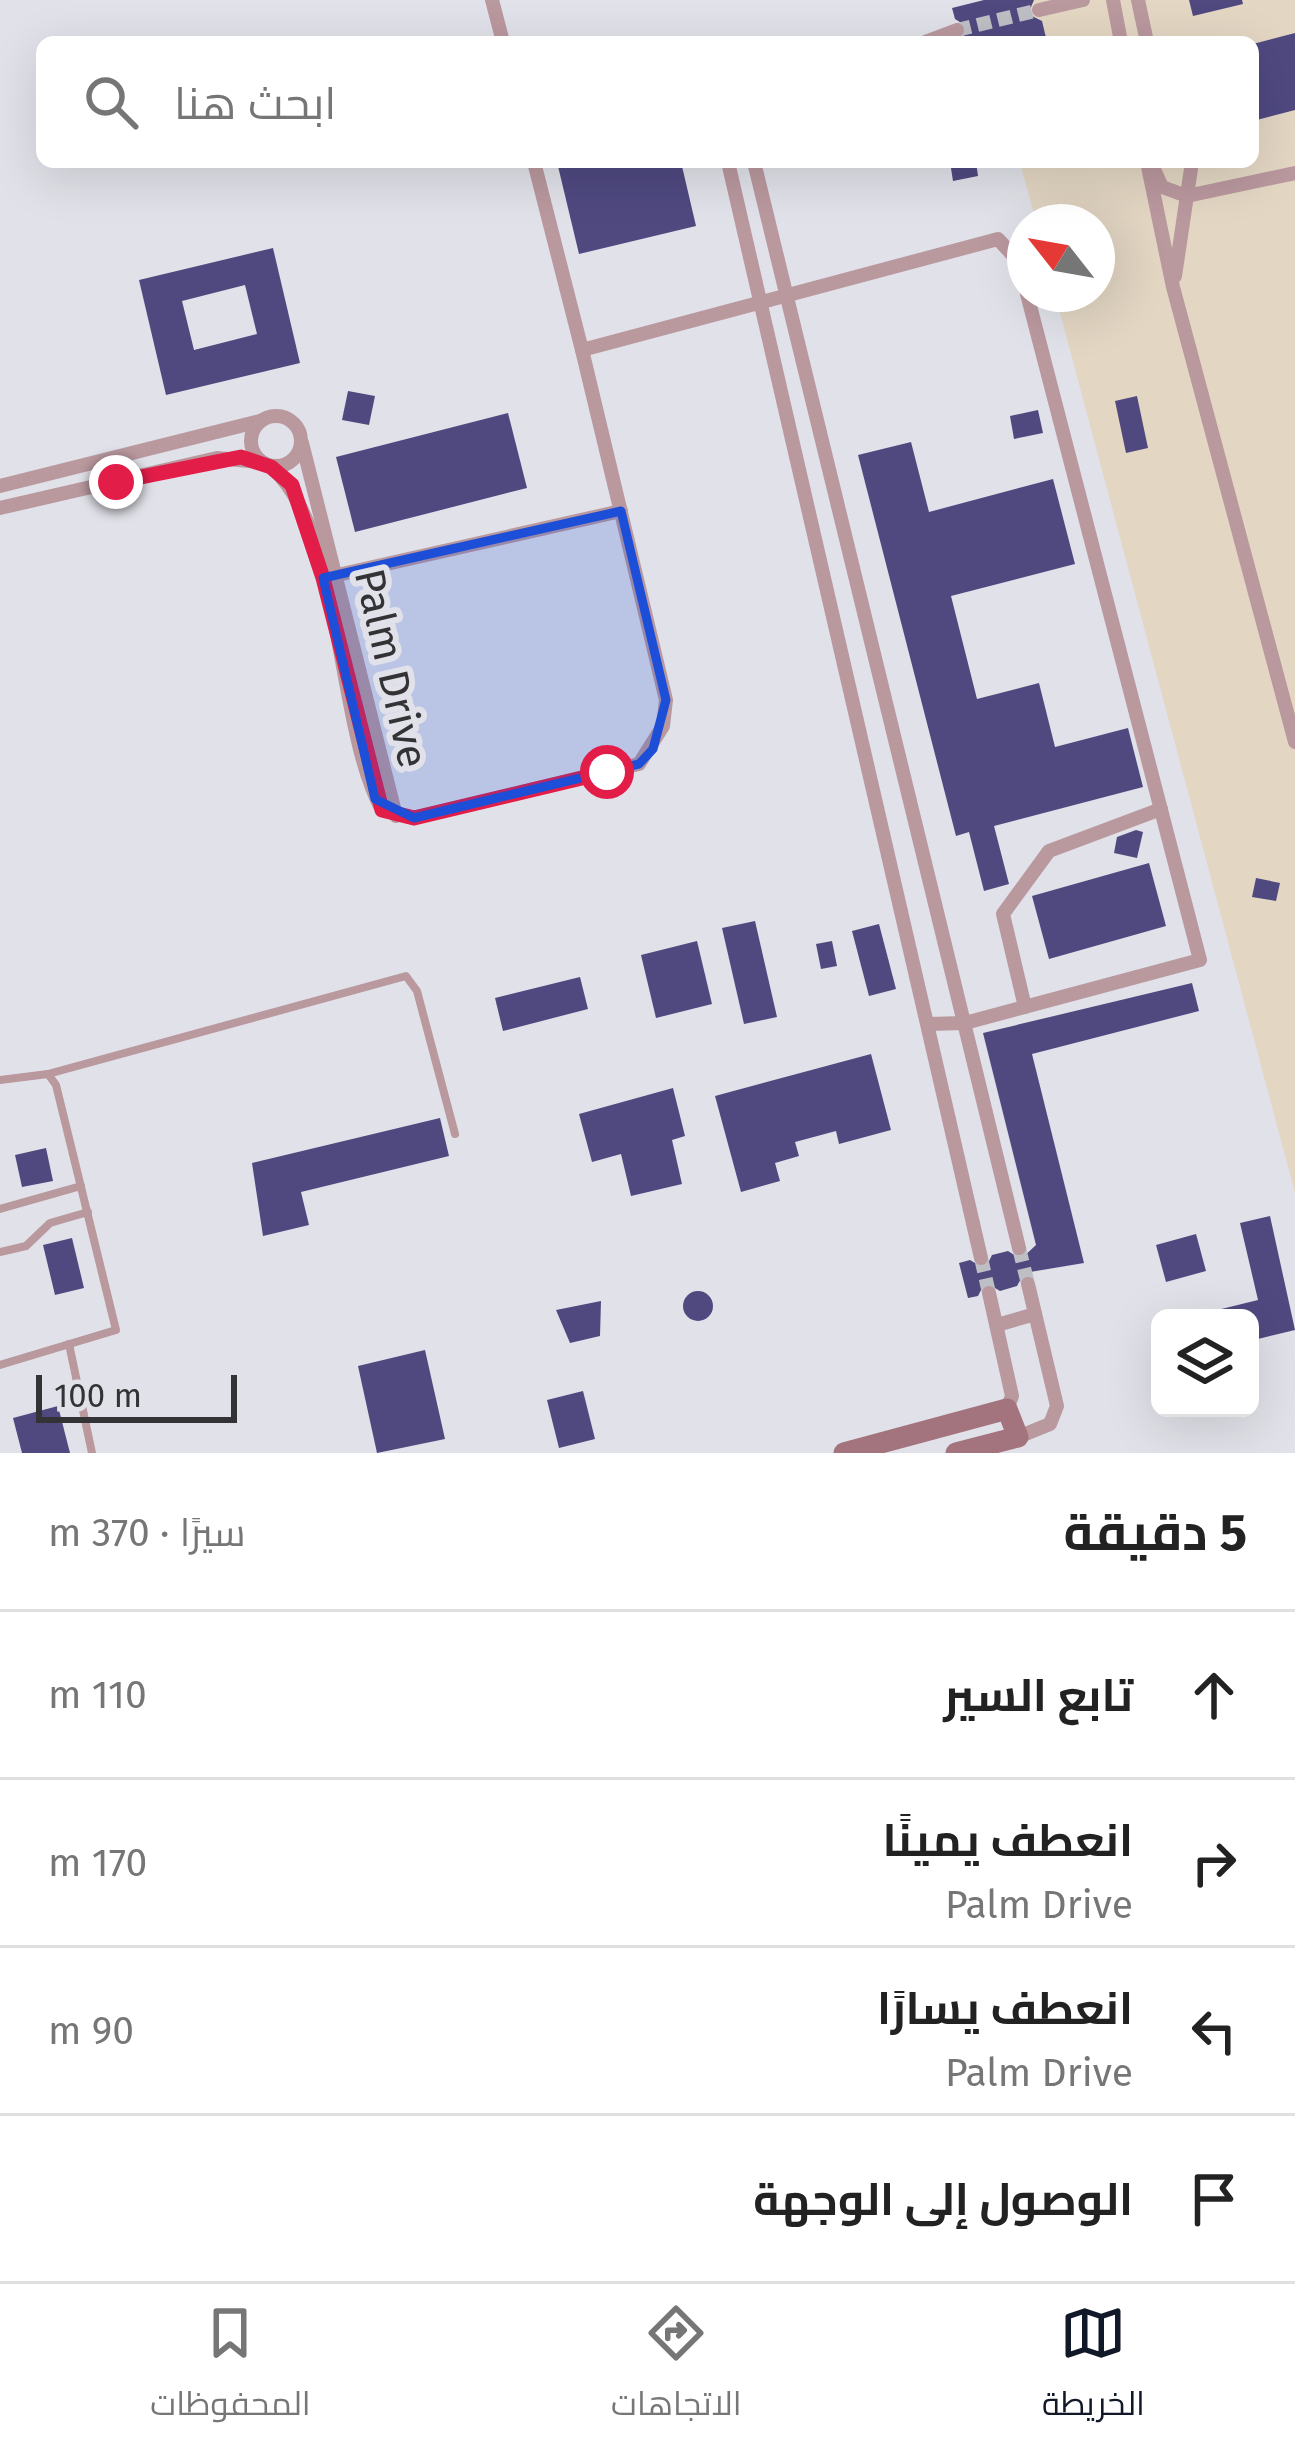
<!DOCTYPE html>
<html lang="ar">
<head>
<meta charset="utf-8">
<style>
	:root { --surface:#fff; --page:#f6f6f6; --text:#222; --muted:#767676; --line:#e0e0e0; --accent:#111827 }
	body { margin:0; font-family:"Fira Sans",Cairo,sans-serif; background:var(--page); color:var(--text); direction:rtl }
	.controls { position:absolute; right:36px; bottom:36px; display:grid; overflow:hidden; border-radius:18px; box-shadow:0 12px 48px #0002 }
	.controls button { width:108px; height:108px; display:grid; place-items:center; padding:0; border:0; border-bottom:3px solid var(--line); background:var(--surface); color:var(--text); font:60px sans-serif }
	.compass { position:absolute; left:1007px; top:204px; width:108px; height:108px; border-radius:50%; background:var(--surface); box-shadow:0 12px 48px #0002; rotate:301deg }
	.scale { position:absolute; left:36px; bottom:30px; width:201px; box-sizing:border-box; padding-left:12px; border:6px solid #333336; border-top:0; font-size:33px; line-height:42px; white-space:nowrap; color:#333336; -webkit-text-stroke:9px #e1e1e9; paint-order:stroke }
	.stop { position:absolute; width:36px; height:36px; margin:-27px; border:9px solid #e11d48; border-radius:50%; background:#fff }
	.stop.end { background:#e11d48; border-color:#fff; box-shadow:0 3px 12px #0008 }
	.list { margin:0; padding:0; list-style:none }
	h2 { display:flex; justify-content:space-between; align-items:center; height:156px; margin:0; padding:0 48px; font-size:51px }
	h2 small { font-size:39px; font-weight:400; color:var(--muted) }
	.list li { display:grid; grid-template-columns:78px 1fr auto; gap:36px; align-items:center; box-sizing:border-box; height:168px; padding:0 48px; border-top:3px solid var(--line) }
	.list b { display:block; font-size:45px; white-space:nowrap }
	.list p { margin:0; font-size:39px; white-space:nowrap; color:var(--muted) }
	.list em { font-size:39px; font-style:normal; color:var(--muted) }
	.icon { flex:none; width:66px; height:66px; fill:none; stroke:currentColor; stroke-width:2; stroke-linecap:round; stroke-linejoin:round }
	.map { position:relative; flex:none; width:1295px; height:1453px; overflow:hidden; direction:ltr }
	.search { position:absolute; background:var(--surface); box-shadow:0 12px 48px #0002; left:36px; right:36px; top:36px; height:132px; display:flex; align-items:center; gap:30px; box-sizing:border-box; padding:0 42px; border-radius:18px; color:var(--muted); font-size:45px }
	.sheet { height:828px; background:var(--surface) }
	nav { display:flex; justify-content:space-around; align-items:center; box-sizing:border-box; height:168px; border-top:3px solid var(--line); background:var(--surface); font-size:33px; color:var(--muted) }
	nav a { display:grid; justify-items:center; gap:6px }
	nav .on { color:var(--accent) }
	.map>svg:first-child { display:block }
</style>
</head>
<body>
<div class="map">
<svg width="1295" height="1453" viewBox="0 0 1295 1453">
	<rect width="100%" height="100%" fill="#e1e1e9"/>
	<polygon fill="#e3d6c3" points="998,0 1295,0 1295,1193 1055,294 1097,294 1097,222 1036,222 1020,162 1253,162 1253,42 1011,42"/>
	<g fill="#4f4980" fill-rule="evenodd">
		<polygon points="984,0 1034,0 1028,14 1042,21 1047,42 960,42 968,27 955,19 952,8"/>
		<polygon points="1189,0 1242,0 1243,4 1193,16"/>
		<polygon points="1295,33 1295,110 1253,121 1253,44"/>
		<polygon points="557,162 681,162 696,226 579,254"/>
		<polygon points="950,162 976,162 978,176 953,181"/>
		<path d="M 273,248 L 300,363 L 166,395 L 139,280 ZM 245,285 L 257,334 L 194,350 L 182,301 Z"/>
		<polygon points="348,391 375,396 369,425 342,420"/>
		<polygon points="1137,396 1148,448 1126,453 1115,401"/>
		<polygon points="1038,410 1043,433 1014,439 1010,416"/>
		<polygon points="508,413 527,488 355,532 336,457"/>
		<polygon points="911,442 929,512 1053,479 1075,564 951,596 977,699 1039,683 1055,747 1128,728 1143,787 994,826 1009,884 984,891 969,832 956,836 858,455"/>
		<polygon points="1136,830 1143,832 1137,858 1114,853 1117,837"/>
		<polygon points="1149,863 1166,926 1049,959 1032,896"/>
		<polygon points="1256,878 1280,883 1276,901 1252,897"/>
		<polygon points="755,921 777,1017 744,1024 722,928"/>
		<polygon points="879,924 896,989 869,996 852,931"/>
		<polygon points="697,941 712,1004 656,1018 641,955"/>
		<polygon points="832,941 837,966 821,969 816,944"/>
		<polygon points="580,977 588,1009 503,1031 495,998"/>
		<polygon points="1192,983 1199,1011 1032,1054 1084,1263 1024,1273 1017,1286 1000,1291 985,1282 978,1296 968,1298 959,1263 970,1260 985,1269 992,1255 1008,1251 1021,1259 1036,1245 983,1033"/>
		<polygon points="871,1054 891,1130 839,1144 836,1131 795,1142 799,1156 775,1163 780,1181 741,1192 715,1096"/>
		<polygon points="673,1088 685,1136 672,1140 682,1184 631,1196 621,1154 592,1162 579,1114"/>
		<polygon points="440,1118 449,1156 301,1192 309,1225 263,1236 252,1163"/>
		<polygon points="46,1148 53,1181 22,1187 15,1155"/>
		<polygon points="1270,1216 1295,1330 1250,1341 1250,1318 1201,1314 1258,1300 1240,1223"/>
		<polygon points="1196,1234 1206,1271 1166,1282 1156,1245"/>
		<polygon points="72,1238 84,1288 55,1295 43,1245"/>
		<circle cx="698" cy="1306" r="15"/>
		<polygon points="601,1301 600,1336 570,1343 556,1310"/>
		<polygon points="425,1350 445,1439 377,1453 358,1366"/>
		<polygon points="583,1391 595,1439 559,1448 547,1400"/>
		<polygon points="58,1406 70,1453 22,1453 13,1418"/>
	</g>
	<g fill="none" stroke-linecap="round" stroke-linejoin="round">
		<g stroke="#bebec5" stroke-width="14" stroke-dasharray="14 7" stroke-linecap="butt">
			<polyline points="957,30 1039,10"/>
			<polyline points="1019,1248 1028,1284"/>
			<polyline points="981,1258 989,1293"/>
		</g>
		<g stroke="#b9989e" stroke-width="8">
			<polyline points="48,1074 406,976 417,991 455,1134"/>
			<polyline points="0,1080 48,1074 56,1085 116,1330 0,1365"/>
			<polyline points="0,1209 81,1186"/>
			<polyline points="0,1252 26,1246 50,1223 88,1212"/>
			<polyline points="69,1344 92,1453"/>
		</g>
		<g stroke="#b9989e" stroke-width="14">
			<polyline points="492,0 503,42"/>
			<polyline points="1113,0 1121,42"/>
			<polyline points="1138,0 1147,42"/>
			<polyline points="1039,10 1083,0"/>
			<polyline points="925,42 957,30"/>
			<polyline points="534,162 582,350 998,239 1019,262 1025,286"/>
			<polyline points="728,162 981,1258"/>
			<polyline points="754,162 1019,1248"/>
			<polyline points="1147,162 1173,287 1295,742"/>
			<polyline points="1153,167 1162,187 1187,196 1295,173"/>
			<polyline points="1175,276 1192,162"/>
			<circle cx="276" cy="441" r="25"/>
			<polyline points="302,443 396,816"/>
			<path d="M 271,467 C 343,529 336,726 382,810 L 414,818 L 639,764 L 663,726 L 666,700 L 582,350"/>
			<polyline points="0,486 260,421"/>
			<polyline points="0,508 217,458 259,462"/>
			<polyline points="333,576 621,511"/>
			<polyline points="1025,1007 1003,914 1049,851 1161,809"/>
			<polyline points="928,1024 965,1023 1200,960 1027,294"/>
			<polyline points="989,1293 1012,1396 1007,1409"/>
			<polyline points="997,1325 1035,1314"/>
			<polyline points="1018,1437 1050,1424 1057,1406 1028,1284"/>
		</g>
		<polyline stroke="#a3747d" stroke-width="21" points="844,1453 1007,1409 1018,1437 956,1453"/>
	</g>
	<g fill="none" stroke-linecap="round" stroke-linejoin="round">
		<polyline stroke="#e11d48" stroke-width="15" points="116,482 241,457 271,467 292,485 323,578 382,810 414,818 607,772"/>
	</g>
	<path fill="#1d4ed8" fill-opacity="0.2" stroke="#1d4ed8" stroke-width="9" stroke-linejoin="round" d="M 621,511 L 666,700 L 653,749 L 639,764 L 414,818 L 375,799 L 323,578 Z"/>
	<g text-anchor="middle" stroke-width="12" stroke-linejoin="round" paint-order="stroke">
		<g font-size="42" fill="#333336" stroke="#e1e1e9">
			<text transform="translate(392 668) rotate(77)" y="15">Palm Drive</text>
		</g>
	</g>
</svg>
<div class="controls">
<button><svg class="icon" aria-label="layers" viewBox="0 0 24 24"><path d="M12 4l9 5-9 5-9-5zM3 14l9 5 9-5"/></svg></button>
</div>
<svg class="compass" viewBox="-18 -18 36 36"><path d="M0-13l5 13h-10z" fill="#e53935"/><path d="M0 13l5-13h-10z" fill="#767676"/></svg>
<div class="scale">100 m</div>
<div class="stop" style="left:607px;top:772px"></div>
<div class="stop end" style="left:116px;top:482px"></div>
<div class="search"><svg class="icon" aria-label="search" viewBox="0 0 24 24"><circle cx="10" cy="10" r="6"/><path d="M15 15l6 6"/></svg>ابحث هنا</div>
</div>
<section class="sheet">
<h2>5 دقيقة<small>سيرًا · 370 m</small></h2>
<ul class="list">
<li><svg class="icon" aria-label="ahead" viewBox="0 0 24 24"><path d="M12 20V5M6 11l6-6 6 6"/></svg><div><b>تابع السير</b></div><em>110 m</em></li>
<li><svg class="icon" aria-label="right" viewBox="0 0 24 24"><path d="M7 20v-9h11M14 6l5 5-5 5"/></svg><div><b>انعطف يمينًا</b><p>Palm Drive</p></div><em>170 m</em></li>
<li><svg class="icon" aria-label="left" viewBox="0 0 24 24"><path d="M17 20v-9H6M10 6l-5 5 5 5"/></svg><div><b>انعطف يسارًا</b><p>Palm Drive</p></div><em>90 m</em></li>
<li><svg class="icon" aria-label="arrive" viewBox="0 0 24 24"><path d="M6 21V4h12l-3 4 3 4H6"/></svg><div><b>الوصول إلى الوجهة</b></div></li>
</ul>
</section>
<nav>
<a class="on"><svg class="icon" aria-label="map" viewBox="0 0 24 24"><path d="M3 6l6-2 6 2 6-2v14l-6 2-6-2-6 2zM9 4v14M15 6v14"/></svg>الخريطة</a>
<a><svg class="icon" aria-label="directions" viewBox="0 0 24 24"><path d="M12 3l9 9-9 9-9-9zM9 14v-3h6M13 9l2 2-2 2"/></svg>الاتجاهات</a>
<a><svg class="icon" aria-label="saved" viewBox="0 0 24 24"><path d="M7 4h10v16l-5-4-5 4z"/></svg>المحفوظات</a>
</nav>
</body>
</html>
